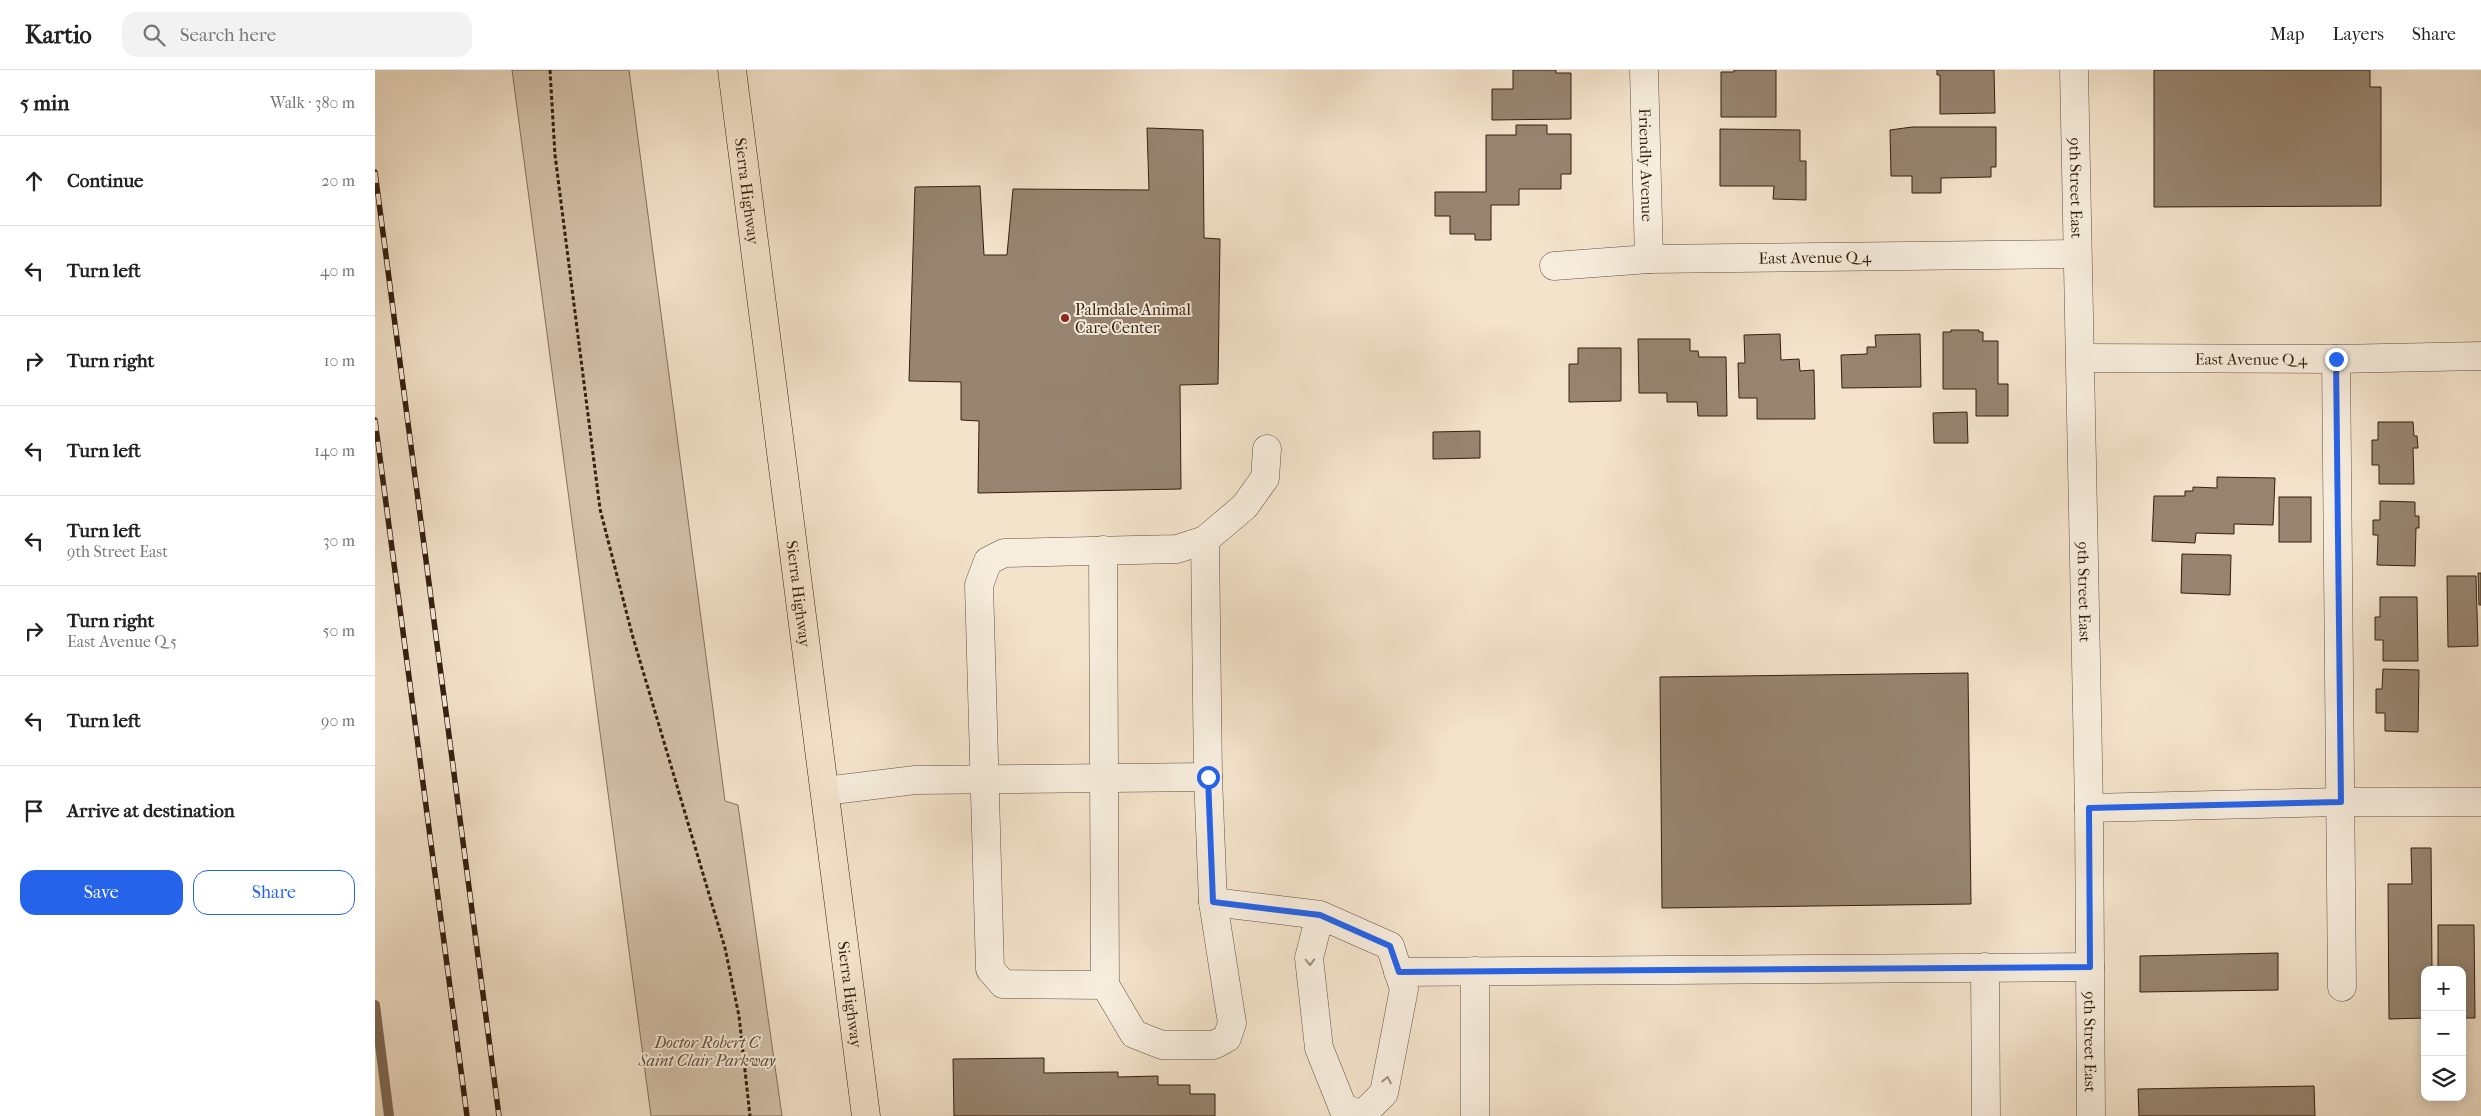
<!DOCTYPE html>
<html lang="en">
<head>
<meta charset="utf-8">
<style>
	:root { --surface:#fff; --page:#f2f2f2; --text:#222; --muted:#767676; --line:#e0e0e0; --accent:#2563eb }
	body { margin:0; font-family:"IM FELL French Canon",serif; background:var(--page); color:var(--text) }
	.controls { position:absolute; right:15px; bottom:15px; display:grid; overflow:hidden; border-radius:10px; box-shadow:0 2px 12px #0003 }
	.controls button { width:45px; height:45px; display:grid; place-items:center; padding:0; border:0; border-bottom:1px solid var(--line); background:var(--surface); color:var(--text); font:25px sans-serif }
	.stop { position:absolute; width:15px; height:15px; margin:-11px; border:4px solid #2563eb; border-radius:50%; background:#fff }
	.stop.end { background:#2563eb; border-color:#fff; box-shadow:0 1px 5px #0008 }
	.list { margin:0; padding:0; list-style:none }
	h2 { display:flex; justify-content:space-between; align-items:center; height:65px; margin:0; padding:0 20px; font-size:21px }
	h2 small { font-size:16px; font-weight:400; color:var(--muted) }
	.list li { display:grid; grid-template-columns:32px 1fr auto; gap:15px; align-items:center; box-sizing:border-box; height:90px; padding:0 20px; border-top:1px solid var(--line) }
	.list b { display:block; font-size:19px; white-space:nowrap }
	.list p { margin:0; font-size:16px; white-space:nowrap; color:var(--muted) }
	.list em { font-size:16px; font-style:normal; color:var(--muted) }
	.actions { display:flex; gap:10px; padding:15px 20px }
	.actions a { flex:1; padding:11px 0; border:1px solid var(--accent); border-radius:15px; text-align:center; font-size:18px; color:var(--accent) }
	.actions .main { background:var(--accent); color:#fff }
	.icon { flex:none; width:28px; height:28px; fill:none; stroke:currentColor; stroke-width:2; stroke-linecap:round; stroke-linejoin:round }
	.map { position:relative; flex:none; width:2106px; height:1046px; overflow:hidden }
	header { display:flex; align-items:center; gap:30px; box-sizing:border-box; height:70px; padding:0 25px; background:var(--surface); border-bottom:1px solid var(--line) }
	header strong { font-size:24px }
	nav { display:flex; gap:28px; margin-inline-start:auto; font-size:18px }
	.search { width:350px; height:45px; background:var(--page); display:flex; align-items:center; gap:12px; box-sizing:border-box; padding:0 18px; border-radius:15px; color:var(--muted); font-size:19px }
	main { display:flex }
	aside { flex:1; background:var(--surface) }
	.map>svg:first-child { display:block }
</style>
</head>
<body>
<header>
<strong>Kartio</strong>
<div class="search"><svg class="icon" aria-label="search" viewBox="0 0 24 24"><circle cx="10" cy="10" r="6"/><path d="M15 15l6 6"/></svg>Search here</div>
<nav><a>Map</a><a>Layers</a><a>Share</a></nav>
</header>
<main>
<aside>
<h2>5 min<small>Walk · 380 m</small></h2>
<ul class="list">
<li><svg class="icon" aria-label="ahead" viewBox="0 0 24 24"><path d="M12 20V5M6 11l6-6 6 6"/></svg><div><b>Continue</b></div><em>20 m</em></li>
<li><svg class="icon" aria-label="left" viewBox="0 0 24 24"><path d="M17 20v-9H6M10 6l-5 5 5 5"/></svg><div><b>Turn left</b></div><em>40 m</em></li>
<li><svg class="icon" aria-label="right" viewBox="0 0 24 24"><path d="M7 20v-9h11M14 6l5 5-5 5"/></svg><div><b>Turn right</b></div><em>10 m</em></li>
<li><svg class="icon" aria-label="left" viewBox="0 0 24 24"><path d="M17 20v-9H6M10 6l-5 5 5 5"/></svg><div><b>Turn left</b></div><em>140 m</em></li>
<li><svg class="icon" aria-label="left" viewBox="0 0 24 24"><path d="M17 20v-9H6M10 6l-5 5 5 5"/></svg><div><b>Turn left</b><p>9th Street East</p></div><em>30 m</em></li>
<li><svg class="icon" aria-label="right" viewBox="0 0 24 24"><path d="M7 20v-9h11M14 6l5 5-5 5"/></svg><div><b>Turn right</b><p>East Avenue Q 5</p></div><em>50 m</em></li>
<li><svg class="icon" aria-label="left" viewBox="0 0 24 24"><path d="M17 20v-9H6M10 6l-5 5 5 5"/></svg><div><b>Turn left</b></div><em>90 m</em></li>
<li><svg class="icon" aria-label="arrive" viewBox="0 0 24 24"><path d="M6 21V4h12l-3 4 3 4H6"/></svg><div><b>Arrive at destination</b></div></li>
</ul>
<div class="actions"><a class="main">Save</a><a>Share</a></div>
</aside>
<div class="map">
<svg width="2106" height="1046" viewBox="0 0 2106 1046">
	<rect width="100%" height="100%" fill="#f3e3cb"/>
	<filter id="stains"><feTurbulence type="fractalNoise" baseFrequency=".004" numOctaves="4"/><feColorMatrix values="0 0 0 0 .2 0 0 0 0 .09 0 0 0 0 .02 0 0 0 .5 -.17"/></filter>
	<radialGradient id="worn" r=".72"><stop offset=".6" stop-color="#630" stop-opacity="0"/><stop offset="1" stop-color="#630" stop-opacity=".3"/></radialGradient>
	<polygon fill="#d3c2ab" stroke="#84705d" points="137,0 254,0 350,731 363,735 407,1046 276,1046"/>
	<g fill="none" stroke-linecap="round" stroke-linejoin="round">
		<polyline stroke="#806c59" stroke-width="10" points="0,935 14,1046"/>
	</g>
	<g fill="#978571" stroke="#341f0f">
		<polygon points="1138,0 1181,0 1181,3 1196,3 1196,49 1117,50 1117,19 1138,19"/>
		<polygon points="1359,0 1401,0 1401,47 1346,47 1346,2 1359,2"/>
		<polygon points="1562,0 1619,0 1620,43 1565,44 1565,5 1562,5"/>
		<polygon points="1779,0 1995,0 1995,17 2006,17 2006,136 1779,137"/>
		<polygon points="1141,55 1172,55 1172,64 1196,64 1196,104 1186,104 1186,119 1144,119 1144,135 1116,135 1116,170 1100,170 1100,164 1075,164 1075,146 1060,146 1060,122 1111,122 1111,65 1141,65"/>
		<polygon points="1537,57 1621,57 1621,97 1616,97 1616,107 1566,108 1566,123 1537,123 1537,106 1516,106 1515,60"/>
		<polygon points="772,58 828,60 829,168 845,169 843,314 805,315 806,419 603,423 604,351 586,350 586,312 534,311 540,117 605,116 609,185 632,185 638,119 774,120"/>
		<polygon points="1345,59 1425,60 1425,91 1431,91 1431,130 1398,129 1399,116 1345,116"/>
		<polygon points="1576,260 1604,260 1604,262 1608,262 1608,271 1623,271 1623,314 1633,314 1633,346 1601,346 1601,319 1568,319 1568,262 1576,262"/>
		<polygon points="1405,264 1406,290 1424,289 1425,301 1439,300 1440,349 1382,349 1382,328 1364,328 1363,293 1370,293 1369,265"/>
		<polygon points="1545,264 1546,317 1467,318 1466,285 1492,284 1492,277 1501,277 1500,265"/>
		<polygon points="1263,269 1315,269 1315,281 1323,281 1324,287 1351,287 1352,346 1323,346 1322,332 1292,332 1292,323 1264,323"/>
		<polygon points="1203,278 1246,278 1246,331 1194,332 1194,294 1203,294"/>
		<polygon points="1592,342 1593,373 1559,373 1558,343"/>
		<polygon points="2003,352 2038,352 2039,366 2042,366 2043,378 2038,378 2039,414 2004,414 2004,395 1997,395 1997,370 2003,370"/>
		<polygon points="1105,361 1105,388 1058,389 1058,362"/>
		<polygon points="1842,407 1900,408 1898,455 1859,454 1859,464 1821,463 1820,473 1777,471 1779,426 1810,426 1810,421 1818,421 1818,417 1842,418"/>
		<rect x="1904" y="427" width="32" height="45"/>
		<polygon points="2005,431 2040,432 2040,446 2044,446 2044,458 2041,458 2040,496 2002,495 2003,465 1998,465 1998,450 2005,450"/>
		<polygon points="1807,484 1856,485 1855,525 1806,523"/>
		<polygon points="2103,503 2106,503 2106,535 2104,535"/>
		<polygon points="2072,506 2101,506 2103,576 2073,577"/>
		<polygon points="2005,527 2042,527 2043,591 2008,591 2008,570 2000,570 2000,547 2005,547"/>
		<polygon points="2008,599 2044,600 2043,662 2010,661 2010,643 2001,643 2001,619 2007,619"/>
		<polygon points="1593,603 1596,834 1287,838 1285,607"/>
		<polygon points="2036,778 2056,778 2057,900 2050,900 2050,948 2014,949 2013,814 2037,814"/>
		<polygon points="2063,855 2099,855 2100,948 2087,948 2087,900 2063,900"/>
		<polygon points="1903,883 1903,920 1765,922 1765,886"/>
		<polygon points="669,988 669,1003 743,1002 743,1007 783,1006 783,1015 815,1015 815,1024 840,1024 840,1046 579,1046 578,989"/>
		<polygon points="1939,1016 1940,1046 1764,1046 1763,1019"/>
	</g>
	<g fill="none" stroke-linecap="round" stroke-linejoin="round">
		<g stroke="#64503e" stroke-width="29">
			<g id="minor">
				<path id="s1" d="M 1269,0 L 1274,189"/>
				<path id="s2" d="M 1699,0 L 1714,738 L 1716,1046"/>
				<path id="s3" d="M 1179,196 L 1274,189 L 1702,184"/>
				<path id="s4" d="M 1706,288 L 1961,289 L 2106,286"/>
				<polyline points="1961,289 1967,917"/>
				<polyline points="728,480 730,915 759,964 787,975 839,975 852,968 857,953 838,832 833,707 830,470"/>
				<polyline points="450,721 540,710 833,707"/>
				<polyline points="1714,738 1966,732 2106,732"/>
				<polyline points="838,832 945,845 1015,876 1029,919 1009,1023 987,1045 968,1038 944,978 934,888 945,845"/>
				<polyline points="1610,897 1611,1046"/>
				<polyline points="1100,901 1100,1046"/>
				<polyline points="1023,902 1715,897"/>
				<polyline points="730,915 628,914 615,899 604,515 613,491 629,483 802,479 830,470 870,436 890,408 892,379"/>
			</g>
		</g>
		<g stroke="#341f0f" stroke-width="29">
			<g id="major">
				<path id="s5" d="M 357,0 L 491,1046"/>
			</g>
		</g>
		<polyline stroke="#341f0f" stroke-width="3" stroke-dasharray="4 2.5" stroke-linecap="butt" points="175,0 180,85 225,439 257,564 350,878 364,946 375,1046"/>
		<use href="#minor" stroke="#f7eddd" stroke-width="28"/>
		<use href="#major" stroke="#f3e3cb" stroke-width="28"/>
		<g stroke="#341f0f" stroke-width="5.5">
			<g id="rail">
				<polyline points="0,102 124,1046"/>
				<polyline points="0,350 92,1046"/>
			</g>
		</g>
		<use href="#rail" stroke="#f7eddd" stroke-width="4" stroke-dasharray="11" stroke-linecap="butt"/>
	</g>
	<defs><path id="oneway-chevron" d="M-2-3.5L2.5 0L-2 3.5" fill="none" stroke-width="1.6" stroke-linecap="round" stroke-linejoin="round" transform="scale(1.25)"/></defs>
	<g stroke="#9f9080">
		<use href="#oneway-chevron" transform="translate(935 892) rotate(89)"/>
		<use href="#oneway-chevron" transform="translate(1012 1010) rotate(-79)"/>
	</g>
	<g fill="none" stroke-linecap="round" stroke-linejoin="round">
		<polyline stroke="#2563eb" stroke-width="6" points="833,707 838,832 945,845 1015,876 1024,902 1715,897 1714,738 1966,732 1961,289"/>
	</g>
	<circle fill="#8f2418" stroke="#f7eddd" stroke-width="2" cx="690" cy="248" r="5"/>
	<g text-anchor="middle" stroke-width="4" stroke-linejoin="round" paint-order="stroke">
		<g font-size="16" fill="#341f0f" stroke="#f7eddd">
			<text dy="6" stroke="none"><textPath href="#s1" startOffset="95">Friendly Avenue</textPath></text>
			<text dy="6" stroke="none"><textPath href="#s2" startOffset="118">9th Street East</textPath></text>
			<text dy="6" stroke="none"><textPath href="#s5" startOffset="122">Sierra Highway</textPath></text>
			<text dy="6" stroke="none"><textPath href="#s3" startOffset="261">East Avenue Q 4</textPath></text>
			<text dy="6" stroke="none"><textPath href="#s4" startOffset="170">East Avenue Q 4</textPath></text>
			<text dy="6" stroke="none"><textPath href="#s5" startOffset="528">Sierra Highway</textPath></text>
			<text dy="6" stroke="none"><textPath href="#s2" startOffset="522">9th Street East</textPath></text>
			<text dy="6" stroke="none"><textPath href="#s5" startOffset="932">Sierra Highway</textPath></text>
			<text dy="6" stroke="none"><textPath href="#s2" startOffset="972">9th Street East</textPath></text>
		</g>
		<g font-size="16" fill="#341f0f" stroke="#f7eddd" text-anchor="start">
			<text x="700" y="245">Palmdale Animal<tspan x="700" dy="18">Care Center</tspan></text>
		</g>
		<g font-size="16" font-style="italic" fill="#64503e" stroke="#f7eddd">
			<text x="332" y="978">Doctor Robert C<tspan x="332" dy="18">Saint Clair Parkway</tspan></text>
		</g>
	</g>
	<rect width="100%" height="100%" filter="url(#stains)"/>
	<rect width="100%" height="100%" fill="url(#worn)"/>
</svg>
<div class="controls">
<button>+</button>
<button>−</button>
<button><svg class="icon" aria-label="layers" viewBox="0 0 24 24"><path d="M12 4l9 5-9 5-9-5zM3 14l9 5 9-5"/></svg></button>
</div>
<div class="stop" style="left:833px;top:707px"></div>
<div class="stop end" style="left:1961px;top:289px"></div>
</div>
</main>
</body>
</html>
